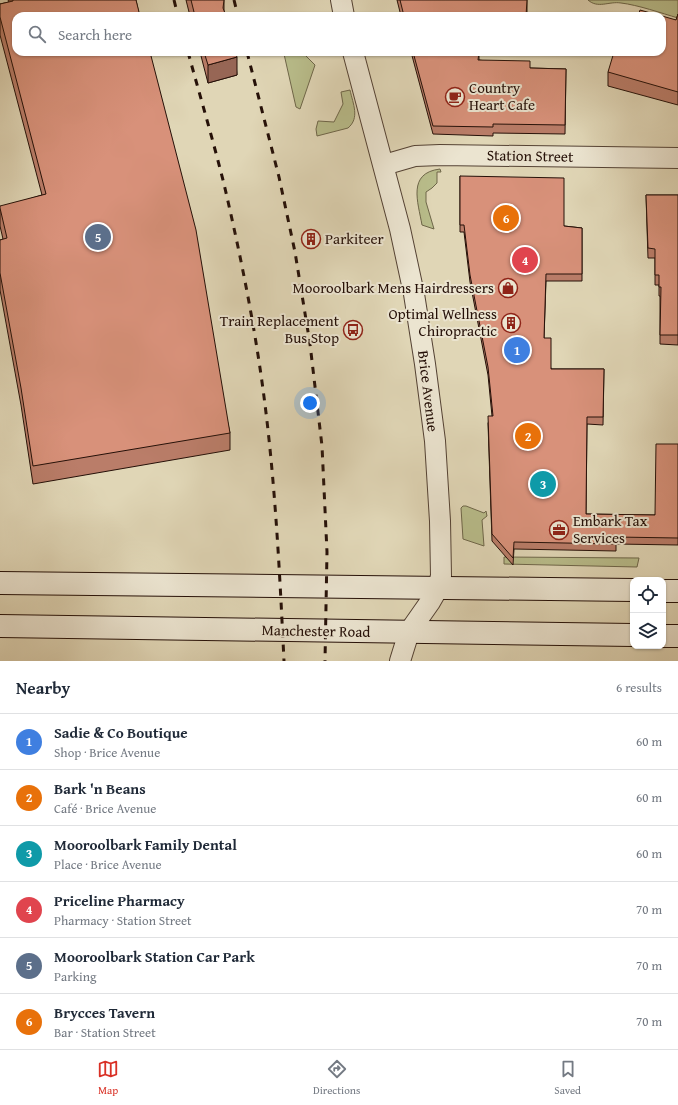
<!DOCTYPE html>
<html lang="en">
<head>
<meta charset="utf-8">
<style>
	:root { --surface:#fff; --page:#f2f2f3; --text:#1f2937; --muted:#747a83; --line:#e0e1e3; --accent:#d93025 }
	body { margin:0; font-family:"Gentium Book Plus",serif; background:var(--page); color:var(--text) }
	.controls { position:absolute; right:12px; bottom:12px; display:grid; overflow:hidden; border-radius:8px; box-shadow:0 1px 3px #0004 }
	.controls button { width:36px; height:36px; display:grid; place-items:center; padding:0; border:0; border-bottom:1px solid var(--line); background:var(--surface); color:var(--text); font:20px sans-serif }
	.you { position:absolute; left:310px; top:403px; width:14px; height:14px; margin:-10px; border:3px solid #fff; border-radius:50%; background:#1a73e8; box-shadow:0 0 0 6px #1a73e833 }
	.badge { display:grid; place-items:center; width:26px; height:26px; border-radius:50%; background:var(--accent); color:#fff; font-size:13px; font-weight:700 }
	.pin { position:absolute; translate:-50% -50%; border:2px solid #fff; box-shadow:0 1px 4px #0006 }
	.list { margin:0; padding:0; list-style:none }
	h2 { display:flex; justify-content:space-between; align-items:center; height:52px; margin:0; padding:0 16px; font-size:17px }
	h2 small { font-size:13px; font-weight:400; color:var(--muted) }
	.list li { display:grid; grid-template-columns:26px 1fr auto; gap:12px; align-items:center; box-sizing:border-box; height:56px; padding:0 16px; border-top:1px solid var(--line) }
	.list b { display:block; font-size:15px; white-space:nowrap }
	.list p { margin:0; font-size:13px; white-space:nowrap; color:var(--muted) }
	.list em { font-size:13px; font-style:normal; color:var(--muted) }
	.icon { flex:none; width:22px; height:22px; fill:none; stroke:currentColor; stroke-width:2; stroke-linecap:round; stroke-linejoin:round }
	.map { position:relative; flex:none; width:678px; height:661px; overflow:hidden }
	.search { position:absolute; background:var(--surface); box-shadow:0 1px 3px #0004; left:12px; right:12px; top:12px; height:44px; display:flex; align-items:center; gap:10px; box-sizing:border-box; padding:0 14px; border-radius:12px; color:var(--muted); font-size:15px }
	.sheet { height:388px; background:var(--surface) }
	nav { display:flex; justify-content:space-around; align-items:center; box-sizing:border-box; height:56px; border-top:1px solid var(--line); background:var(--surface); font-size:11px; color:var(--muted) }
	nav a { display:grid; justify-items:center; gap:2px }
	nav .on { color:var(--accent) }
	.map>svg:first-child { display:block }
</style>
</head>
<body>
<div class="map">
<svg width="678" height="661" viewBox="0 0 678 661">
	<rect width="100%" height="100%" fill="#e0d6b6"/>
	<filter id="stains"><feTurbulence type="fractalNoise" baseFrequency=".005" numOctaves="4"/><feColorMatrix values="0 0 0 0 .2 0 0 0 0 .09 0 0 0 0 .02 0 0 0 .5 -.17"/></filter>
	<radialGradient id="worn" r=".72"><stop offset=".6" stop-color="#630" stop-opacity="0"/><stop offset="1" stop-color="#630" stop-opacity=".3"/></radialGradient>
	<g fill="#b8bc8a" stroke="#6e6649">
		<path d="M 588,0 L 678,0 L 678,18 C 661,13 638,5 621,3 C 609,1 598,9 588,0 Z"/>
		<polygon points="286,52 304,54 315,65 300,109 296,107 284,54"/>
		<path d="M 350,90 C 353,104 360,118 348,128 L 317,136 L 316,129 L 318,121 L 334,122 L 343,104 L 341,92 Z"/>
		<path d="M 440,169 L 441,172 L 437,172 L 437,183 L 432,188 L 426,192 L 426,202 L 434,229 L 422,225 C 418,202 407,173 440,169 Z"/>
		<polygon points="463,506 466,506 484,513 486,511 487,516 482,520 484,546 463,539 461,508"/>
		<polygon points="504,557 639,558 637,567 504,564"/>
	</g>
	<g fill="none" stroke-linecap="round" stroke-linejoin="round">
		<g stroke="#544234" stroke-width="22">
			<g id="street">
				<polyline points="341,0 344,16"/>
				<polyline points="353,52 400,229 414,294 425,364 435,441 440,521 441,576 438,588 430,602 409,632 400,661"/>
				<polyline points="384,165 415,156 440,155 678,158"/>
			</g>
		</g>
		<g stroke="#251008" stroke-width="24">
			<g id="secondary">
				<polyline points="0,583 633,590"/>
				<polyline points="663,591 678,591"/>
				<polyline points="0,626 633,635"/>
				<polyline points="663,636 678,636"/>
			</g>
		</g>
		<use href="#street" stroke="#ebe4d0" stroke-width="20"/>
		<use href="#secondary" stroke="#ebe4d0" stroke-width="22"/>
		<g stroke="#251008" stroke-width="3" stroke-dasharray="7 7" stroke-linecap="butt">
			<polyline points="174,0 178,16"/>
			<polyline points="234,0 238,16"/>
			<path d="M 188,52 C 200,96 213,140 224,184 C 237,240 249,297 258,355 C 274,456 279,559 284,661"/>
			<polyline points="247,52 279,177 295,252 310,344 322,446 327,552 325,661"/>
		</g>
	</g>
	<g fill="#ba7d69" stroke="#251008">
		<polygon points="8,0 136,0 230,433 230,450 33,484 21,405 0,290 0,240 3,239 0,226 0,208 42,195 0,35 0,4 9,2"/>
		<polygon points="186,0 224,0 224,11 226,16 190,16"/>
		<polygon points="397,0 527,0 527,16 401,16"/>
		<polygon points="678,14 678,105 608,86 608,72 676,20"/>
		<polygon points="200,52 235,52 237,75 208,83"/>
		<polygon points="411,52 479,52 479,60 530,68 566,69 565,134 493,133 493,136 433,134"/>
		<polygon points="460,176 564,226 582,228 582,281 546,281 544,338 551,369 604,369 603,425 587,424 586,514 655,515 678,444 678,545 616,544 616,551 514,549 513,565 492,541 488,423 492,416 488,375 470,282 464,232 460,232"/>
		<polygon points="646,195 678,195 678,345 660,344 660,296 659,296 659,285 655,285 655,258 648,258"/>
	</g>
	<polygon fill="#976655" stroke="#251008" points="237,57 237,75 208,83 208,65"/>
	<g fill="#d8917a" stroke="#251008">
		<polygon points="13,0 136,0 140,16 16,16 16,52 150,52 196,230 230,433 33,466 21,388 0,273 0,240 7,238 0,208 0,206 46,194 0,17 0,4 13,1"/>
		<polygon points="191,0 224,0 223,8 226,16 195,16"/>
		<polygon points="400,0 527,0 526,16 404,16"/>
		<polygon points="640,10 661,16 638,16"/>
		<polygon points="678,14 678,92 608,72 614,52 662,52 662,16 676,20"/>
		<polygon points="204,52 235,52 237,57 208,65"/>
		<polygon points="413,52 479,52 478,60 530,61 530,68 566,69 565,125 493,124 493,127 433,126"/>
		<polygon points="460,176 564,178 564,226 582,228 582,274 546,274 544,338 551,338 551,369 604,369 603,417 587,417 586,514 655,515 656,444 678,444 678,538 616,537 616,544 514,542 513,558 492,534 488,416 493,416 488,367 470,275 464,225 460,225"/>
		<polygon points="646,195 678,195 678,335 660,335 661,287 659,287 659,275 655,275 655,249 648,248"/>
	</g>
	<defs>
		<g id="cafe-ring" transform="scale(1)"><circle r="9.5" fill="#ebe4d0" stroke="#8f2418" stroke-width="1.5"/><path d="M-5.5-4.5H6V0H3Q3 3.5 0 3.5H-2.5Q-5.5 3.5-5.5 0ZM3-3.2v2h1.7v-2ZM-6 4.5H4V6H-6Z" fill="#8f2418"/></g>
		<g id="building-ring" transform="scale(1)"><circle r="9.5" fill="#ebe4d0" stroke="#8f2418" stroke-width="1.5"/><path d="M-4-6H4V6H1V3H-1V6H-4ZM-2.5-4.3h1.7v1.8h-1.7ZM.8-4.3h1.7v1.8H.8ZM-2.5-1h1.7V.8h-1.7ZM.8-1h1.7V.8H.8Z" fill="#8f2418"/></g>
		<g id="shop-ring" transform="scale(1)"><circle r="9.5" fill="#ebe4d0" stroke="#8f2418" stroke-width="1.5"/><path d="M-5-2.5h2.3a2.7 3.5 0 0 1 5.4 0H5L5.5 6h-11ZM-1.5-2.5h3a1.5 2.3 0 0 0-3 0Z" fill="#8f2418"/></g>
		<g id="bus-ring" transform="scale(1)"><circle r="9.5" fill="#ebe4d0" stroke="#8f2418" stroke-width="1.5"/><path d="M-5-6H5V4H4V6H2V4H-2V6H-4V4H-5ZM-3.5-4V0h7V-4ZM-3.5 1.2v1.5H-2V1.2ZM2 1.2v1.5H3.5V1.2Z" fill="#8f2418"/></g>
		<g id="office-ring" transform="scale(1)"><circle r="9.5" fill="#ebe4d0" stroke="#8f2418" stroke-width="1.5"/><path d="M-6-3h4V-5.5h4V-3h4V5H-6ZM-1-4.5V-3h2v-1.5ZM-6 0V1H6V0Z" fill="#8f2418"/></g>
	</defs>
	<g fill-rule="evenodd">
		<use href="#cafe-ring" x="455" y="97"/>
		<use href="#building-ring" x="311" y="239"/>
		<use href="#shop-ring" x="508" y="288"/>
		<use href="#building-ring" x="511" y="323"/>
		<use href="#bus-ring" x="353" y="330"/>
		<use href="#office-ring" x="559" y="530"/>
	</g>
	<g text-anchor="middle" stroke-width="4" stroke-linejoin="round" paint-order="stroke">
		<g font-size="15" fill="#251008" stroke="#ebe4d0" text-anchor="start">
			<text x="469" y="93">Country<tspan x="469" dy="17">Heart Cafe</tspan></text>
			<text x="325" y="244">Parkiteer</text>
			<text x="494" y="293" text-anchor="end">Mooroolbark Mens Hairdressers</text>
			<text x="497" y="319" text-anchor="end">Optimal Wellness<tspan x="497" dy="17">Chiropractic</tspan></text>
			<text x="339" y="326" text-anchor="end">Train Replacement<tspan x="339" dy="17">Bus Stop</tspan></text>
			<text x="573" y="526">Embark Tax<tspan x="573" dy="17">Services</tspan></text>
		</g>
		<g font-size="15" fill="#251008" stroke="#ebe4d0">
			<text transform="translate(530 156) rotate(1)" y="5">Station Street</text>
			<text transform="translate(428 391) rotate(83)" y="5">Brice Avenue</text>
			<text transform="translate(316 631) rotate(1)" y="5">Manchester Road</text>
		</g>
	</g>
	<rect width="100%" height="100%" filter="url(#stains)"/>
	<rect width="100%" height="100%" fill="url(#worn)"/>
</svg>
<div class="controls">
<button><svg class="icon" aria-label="locate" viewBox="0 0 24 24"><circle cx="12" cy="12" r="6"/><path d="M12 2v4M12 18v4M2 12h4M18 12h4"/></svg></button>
<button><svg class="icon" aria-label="layers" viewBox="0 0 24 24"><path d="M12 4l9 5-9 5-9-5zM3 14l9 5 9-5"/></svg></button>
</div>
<div class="you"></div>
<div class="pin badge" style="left:517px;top:350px;background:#3f7fe0">1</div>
<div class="pin badge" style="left:528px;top:436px;background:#e8710a">2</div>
<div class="pin badge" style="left:543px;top:484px;background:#0f9aa8">3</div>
<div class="pin badge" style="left:525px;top:260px;background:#e0444e">4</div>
<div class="pin badge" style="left:98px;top:237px;background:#5c6f8a">5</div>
<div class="pin badge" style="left:506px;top:218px;background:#e8710a">6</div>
<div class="search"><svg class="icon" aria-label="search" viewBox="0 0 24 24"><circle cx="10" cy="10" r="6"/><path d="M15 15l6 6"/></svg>Search here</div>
</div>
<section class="sheet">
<h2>Nearby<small>6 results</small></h2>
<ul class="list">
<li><span class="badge" style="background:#3f7fe0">1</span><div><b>Sadie &amp; Co Boutique</b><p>Shop · Brice Avenue</p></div><em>60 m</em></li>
<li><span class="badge" style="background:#e8710a">2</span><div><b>Bark 'n Beans</b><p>Café · Brice Avenue</p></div><em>60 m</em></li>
<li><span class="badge" style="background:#0f9aa8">3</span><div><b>Mooroolbark Family Dental</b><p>Place · Brice Avenue</p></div><em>60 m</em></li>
<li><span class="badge" style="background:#e0444e">4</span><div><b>Priceline Pharmacy</b><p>Pharmacy · Station Street</p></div><em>70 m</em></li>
<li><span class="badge" style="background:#5c6f8a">5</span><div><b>Mooroolbark Station Car Park</b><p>Parking</p></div><em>70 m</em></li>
<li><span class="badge" style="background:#e8710a">6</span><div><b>Brycces Tavern</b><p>Bar · Station Street</p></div><em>70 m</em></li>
</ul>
</section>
<nav>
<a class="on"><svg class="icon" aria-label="map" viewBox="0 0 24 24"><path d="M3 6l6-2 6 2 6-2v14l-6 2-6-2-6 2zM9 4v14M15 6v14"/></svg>Map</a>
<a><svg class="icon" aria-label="directions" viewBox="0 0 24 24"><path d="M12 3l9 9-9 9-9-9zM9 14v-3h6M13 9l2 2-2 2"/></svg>Directions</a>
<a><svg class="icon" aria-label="saved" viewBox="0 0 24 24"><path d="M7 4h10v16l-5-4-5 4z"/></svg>Saved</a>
</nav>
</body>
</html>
